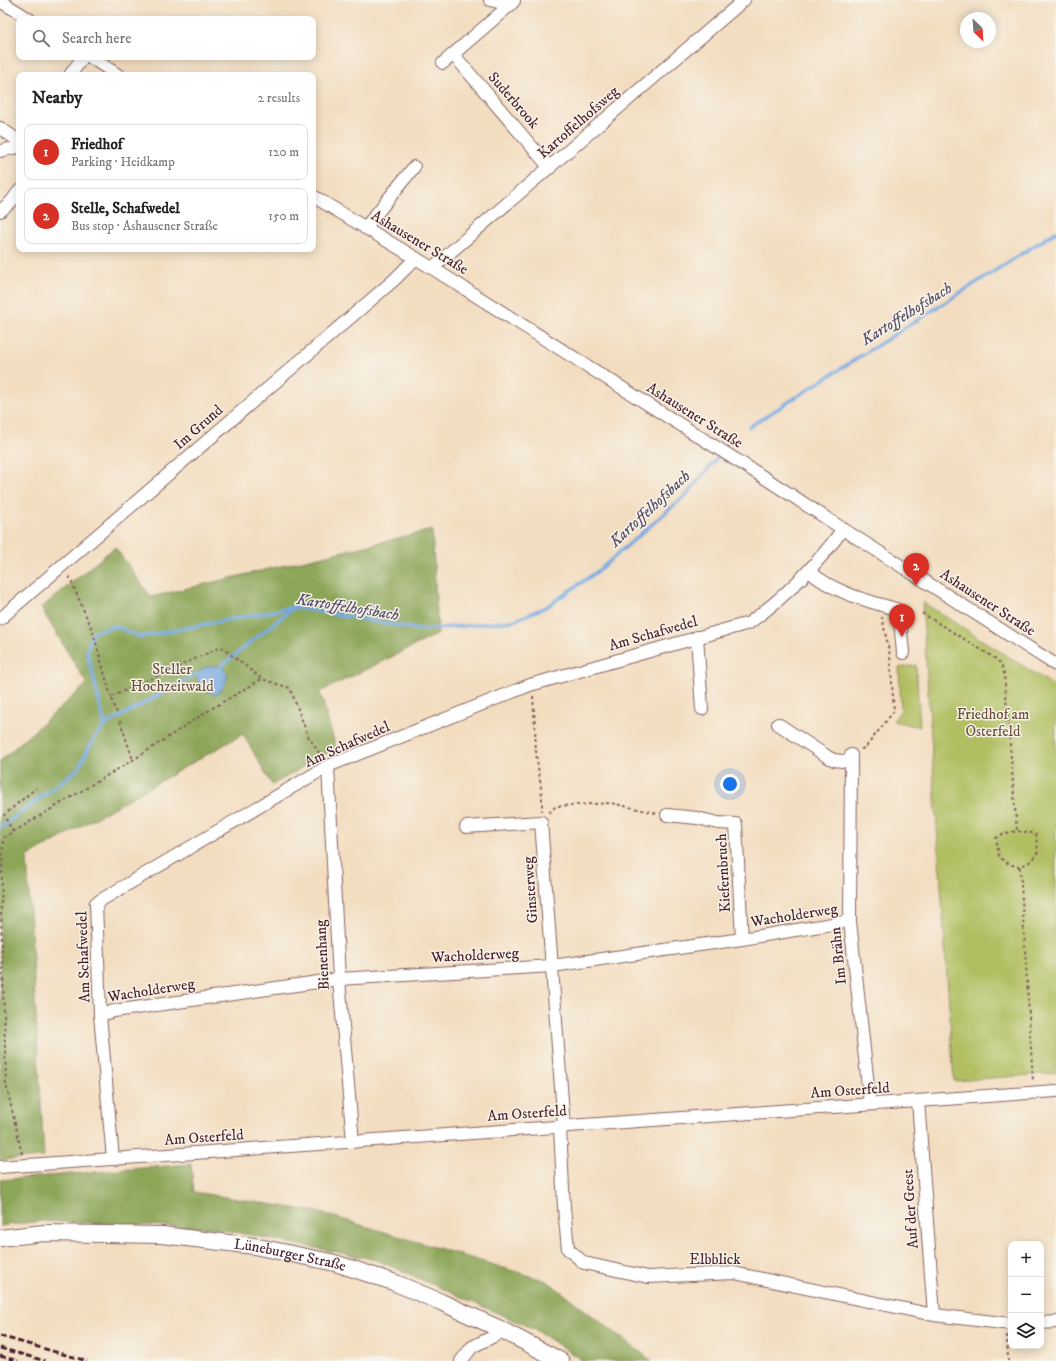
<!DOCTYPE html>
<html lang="en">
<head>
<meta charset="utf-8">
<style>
	:root { --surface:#fff; --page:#f6f6f6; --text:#222; --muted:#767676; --line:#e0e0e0; --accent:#d93025 }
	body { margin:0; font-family:"IM FELL DW Pica",serif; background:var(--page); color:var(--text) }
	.controls { position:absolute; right:12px; bottom:12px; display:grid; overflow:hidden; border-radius:8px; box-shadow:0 2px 10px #0003 }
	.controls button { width:36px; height:36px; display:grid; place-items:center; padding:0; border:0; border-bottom:1px solid var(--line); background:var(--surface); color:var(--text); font:20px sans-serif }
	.compass { position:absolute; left:960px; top:12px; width:36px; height:36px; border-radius:50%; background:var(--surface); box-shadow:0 2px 10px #0003; rotate:155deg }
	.you { position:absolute; left:730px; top:784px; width:14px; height:14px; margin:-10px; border:3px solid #fff; border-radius:50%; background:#1a73e8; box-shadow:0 0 0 6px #1a73e833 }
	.badge { display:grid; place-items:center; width:26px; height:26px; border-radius:50%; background:var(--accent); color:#fff; font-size:13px; font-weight:700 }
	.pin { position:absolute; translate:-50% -33px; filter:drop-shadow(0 1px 2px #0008) }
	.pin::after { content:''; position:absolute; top:21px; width:14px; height:12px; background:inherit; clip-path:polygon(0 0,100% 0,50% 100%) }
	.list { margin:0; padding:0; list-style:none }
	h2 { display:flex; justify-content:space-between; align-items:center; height:52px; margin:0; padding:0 16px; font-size:17px }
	h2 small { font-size:13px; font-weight:400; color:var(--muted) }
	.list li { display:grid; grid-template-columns:26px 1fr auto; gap:12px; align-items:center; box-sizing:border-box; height:56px; margin:0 8px 8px; padding:0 8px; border:1px solid var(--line); border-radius:8px }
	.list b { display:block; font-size:15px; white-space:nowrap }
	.list p { margin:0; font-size:13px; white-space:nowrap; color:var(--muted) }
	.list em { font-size:13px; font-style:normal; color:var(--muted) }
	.icon { flex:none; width:22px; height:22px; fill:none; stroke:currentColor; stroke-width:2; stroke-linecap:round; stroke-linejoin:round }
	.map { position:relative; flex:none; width:1056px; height:1361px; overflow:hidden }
	.search { position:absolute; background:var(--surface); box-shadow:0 2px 10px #0003; left:16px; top:16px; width:300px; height:44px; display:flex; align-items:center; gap:10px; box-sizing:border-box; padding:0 14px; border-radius:8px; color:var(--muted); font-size:15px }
	.panel { position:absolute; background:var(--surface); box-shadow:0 2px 10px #0003; left:16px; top:72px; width:300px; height:180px; border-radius:8px }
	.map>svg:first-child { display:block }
</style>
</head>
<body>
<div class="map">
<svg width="1056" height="1361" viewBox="0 0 1056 1361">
	<rect width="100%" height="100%" fill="#f7f3e8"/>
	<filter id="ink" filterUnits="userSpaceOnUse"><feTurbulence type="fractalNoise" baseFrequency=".025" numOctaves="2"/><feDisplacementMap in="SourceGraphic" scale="8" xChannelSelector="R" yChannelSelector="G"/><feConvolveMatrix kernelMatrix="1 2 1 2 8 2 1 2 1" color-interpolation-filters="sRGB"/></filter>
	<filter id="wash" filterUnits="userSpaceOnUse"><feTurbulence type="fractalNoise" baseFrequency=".012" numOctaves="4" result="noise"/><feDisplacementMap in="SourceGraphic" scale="16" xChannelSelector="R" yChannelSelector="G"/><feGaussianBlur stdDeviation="0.9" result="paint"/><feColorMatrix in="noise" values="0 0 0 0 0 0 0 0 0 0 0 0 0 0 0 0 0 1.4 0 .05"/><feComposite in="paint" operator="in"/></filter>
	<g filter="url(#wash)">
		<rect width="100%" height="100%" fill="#f3ddc0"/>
		<g fill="#b1bf62" stroke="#7e6f46">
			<polygon points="922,602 1056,687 1056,1073 954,1081"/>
			<polygon points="916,665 920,727 893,721 901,710 899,668"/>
		</g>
		<g fill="#8ca658" stroke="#6b6242">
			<polygon points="432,530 438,634 320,692 336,748 272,785 243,734 27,857 44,1157 0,1160 0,761 87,684 41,608 115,547 151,597"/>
			<polygon points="191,1164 194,1192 318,1212 547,1281 652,1361 583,1361 538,1331 377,1260 214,1228 43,1221 0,1226 0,1180"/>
		</g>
		<polygon fill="#75a9e2" stroke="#606486" points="221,666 228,675 224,686 216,695 199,688 197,674 205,667"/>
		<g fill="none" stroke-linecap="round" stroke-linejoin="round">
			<g stroke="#75a9e2" stroke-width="3.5">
				<polyline points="749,427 1056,232"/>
				<polyline points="221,666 293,608"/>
				<polyline points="105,725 197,674"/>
				<polyline points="0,828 78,769 92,742 105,725 87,651 93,632 115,626 140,637 294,607 422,630 513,621 548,606 598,571 687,494 718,457"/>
			</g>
		</g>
	</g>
	<g filter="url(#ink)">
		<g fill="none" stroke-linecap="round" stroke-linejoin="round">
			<g stroke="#85625f" stroke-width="14">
				<g id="minor">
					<polyline points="490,0 510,5 514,1"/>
					<polyline points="0,1 29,19"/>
					<polyline points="453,54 550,168"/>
					<polyline points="90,57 118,75"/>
					<polyline points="443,63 510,5"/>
					<polyline points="70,75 83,57"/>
					<polyline points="0,128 19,141"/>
					<polyline points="0,151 19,147"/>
					<polyline points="313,196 432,268 768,480 843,529 1056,665"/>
					<polyline points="0,211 11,202 19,191"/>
					<polyline points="365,228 414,167"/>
					<polyline points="432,268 744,0"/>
					<path d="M 809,571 C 834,593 868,601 899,610 L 903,653"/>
					<polyline points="0,619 394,280 416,258"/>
					<polyline points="697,637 702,709"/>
					<polyline points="778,724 828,757 834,760 851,762"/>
					<polyline points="851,755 850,921 870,1104"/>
					<polyline points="328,766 339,979 353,1142"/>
					<polyline points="667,815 697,818 718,823 736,824 742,939"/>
					<polyline points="466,827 541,822 564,1127"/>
					<polyline points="100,1015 114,1011 339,979 552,966 742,939 850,921"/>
					<polyline points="918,1101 934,1315"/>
					<polyline points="560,1127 564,1208 568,1249 584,1263 648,1277 734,1273 934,1315 1011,1324"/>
					<path d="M 113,1159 L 100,1015 L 96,903 L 328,766 L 530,685 L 749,623 C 785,597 816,566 843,529"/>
					<polyline points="0,1167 1056,1091"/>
					<polyline points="1041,1323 1056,1322"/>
					<polyline points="461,1361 472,1347 496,1335 500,1329"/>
				</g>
			</g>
			<g stroke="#85625f" stroke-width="18">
				<g id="major">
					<path id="s1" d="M 0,1238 L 44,1233 L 162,1235 L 254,1246 L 335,1263 L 393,1282 L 441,1302 L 500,1329 L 561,1361"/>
				</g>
			</g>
			<g stroke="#85625f" stroke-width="2" stroke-dasharray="3 3" stroke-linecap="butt">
				<polyline points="69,576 93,632 111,697"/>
				<polyline points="922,613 996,659 1001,664 1004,673 1017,831"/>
				<polyline points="533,696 535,726 536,753 542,795 542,811"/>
				<polyline points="117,713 111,697 221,647 262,679"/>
				<polyline points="120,721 133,760"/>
				<polyline points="861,749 865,748 894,711 890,656 882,617"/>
				<polyline points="549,813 556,806 611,803 656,813"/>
				<polyline points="13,832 4,815 36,788"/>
				<path d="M 1020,867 L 1009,864 L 999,857 L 996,838 C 1011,830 1020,830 1036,834 L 1038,852 L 1031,861 L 1020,867 L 1033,1081"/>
				<polyline points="22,1154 6,1084 1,912 3,838 133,760 211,709 262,679 290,688 308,736 322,757"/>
				<polyline points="1007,1335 1008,1361"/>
			</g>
			<use href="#minor" stroke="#fff" stroke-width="12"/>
			<use href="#major" stroke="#fff" stroke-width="16"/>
			<g stroke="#4a1f2b" stroke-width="3" stroke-dasharray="6 3" stroke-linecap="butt">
				<polyline points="0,1336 87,1361"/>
				<polyline points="0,1348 45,1361"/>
				<polyline points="0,1356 18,1361"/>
			</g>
		</g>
	</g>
	<g text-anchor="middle" stroke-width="3" stroke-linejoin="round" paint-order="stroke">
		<g font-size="15" fill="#4a1f2b" stroke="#f7f3e8">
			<text transform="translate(514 100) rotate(49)" y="5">Suderbrook</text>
			<text transform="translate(578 122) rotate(-41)" y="5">Kartoffelhofsweg</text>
			<text transform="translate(420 242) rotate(31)" y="5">Ashausener Straße</text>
			<text transform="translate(695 415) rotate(32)" y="5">Ashausener Straße</text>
			<text transform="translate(198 427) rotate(-41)" y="5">Im Grund</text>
			<text transform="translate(988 602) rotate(33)" y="5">Ashausener Straße</text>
			<text transform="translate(653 633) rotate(-16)" y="5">Am Schafwedel</text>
			<text transform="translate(347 744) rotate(-24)" y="5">Am Schafwedel</text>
			<text transform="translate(723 873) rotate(-93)" y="5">Kiefernbruch</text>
			<text transform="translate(530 890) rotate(-94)" y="5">Ginsterweg</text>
			<text transform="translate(794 915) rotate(-9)" y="5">Wacholderweg</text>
			<text transform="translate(322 955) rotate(-93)" y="5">Bienenhang</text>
			<text transform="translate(475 955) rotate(-3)" y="5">Wacholderweg</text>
			<text transform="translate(838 956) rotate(-96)" y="5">Im Brähn</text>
			<text transform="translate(83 957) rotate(-92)" y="5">Am Schafwedel</text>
			<text transform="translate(151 990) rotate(-9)" y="5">Wacholderweg</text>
			<text transform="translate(850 1090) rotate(-4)" y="5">Am Osterfeld</text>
			<text transform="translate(527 1113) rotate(-4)" y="5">Am Osterfeld</text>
			<text transform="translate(204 1137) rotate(-4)" y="5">Am Osterfeld</text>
			<text transform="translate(910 1209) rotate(-94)" y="5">Auf der Geest</text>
			<text dy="5" stroke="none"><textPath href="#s1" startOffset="292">Lüneburger Straße</textPath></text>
			<text x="715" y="1264">Elbblick</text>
		</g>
		<g font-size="15" fill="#694f3c" stroke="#f7f3e8">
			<text x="172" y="674">Steller<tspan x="172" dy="17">Hochzeitwald</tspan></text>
			<text x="993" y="719">Friedhof am<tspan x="993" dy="17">Osterfeld</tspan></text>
		</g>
		<g font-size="16" font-style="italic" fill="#594f6b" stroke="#f7f3e8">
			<text transform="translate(906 313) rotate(-32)" y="6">Kartoffelhofsbach</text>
			<text transform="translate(649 508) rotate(-43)" y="6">Kartoffelhofsbach</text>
			<text transform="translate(348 606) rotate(9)" y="6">Kartoffelhofsbach</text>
		</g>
	</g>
</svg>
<div class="controls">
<button>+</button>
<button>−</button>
<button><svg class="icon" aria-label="layers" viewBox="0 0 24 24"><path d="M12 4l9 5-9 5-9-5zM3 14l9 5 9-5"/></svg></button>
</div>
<svg class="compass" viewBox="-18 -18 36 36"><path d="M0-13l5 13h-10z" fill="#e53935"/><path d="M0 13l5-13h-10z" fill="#767676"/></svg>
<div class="you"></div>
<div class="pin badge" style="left:902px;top:637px">1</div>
<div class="pin badge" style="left:916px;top:586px">2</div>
<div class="search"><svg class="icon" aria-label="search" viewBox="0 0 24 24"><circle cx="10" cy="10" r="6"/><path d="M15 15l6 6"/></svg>Search here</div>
<section class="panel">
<h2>Nearby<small>2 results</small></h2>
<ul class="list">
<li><span class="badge">1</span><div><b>Friedhof</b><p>Parking · Heidkamp</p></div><em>120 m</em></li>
<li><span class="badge">2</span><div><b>Stelle, Schafwedel</b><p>Bus stop · Ashausener Straße</p></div><em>150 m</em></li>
</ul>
</section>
</div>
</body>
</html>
